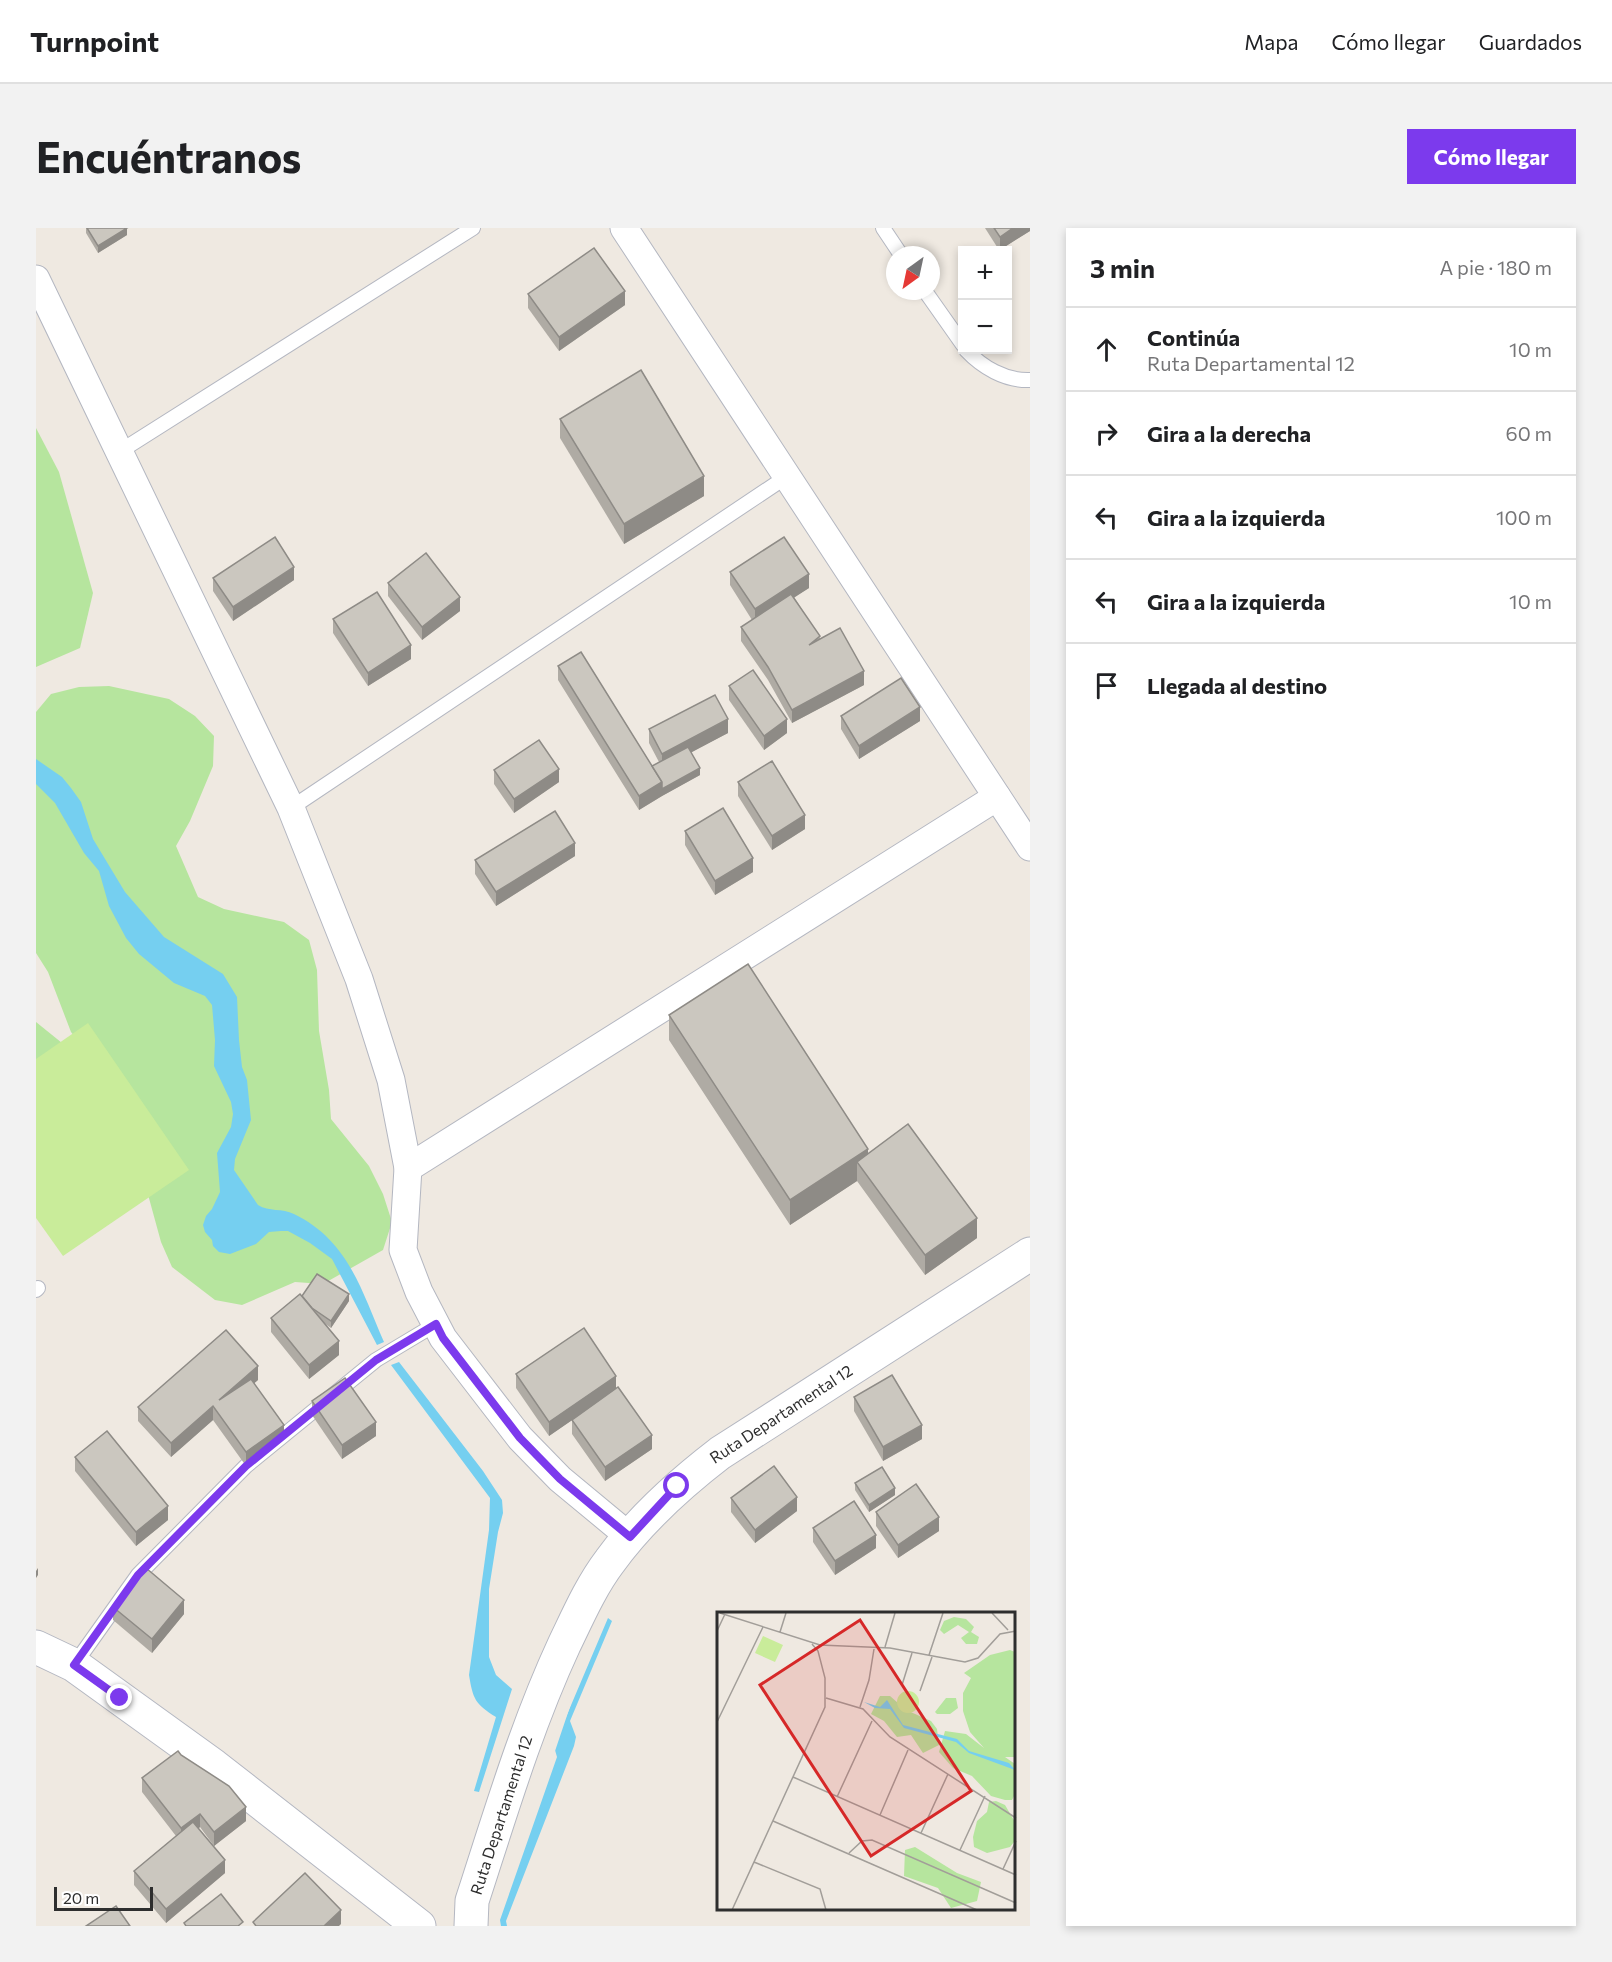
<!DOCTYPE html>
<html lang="es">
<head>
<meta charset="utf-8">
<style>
	:root { --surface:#fff; --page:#f2f2f2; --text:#202124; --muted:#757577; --line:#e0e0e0; --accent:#7c3aed }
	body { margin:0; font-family:Commissioner,sans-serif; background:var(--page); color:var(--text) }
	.controls { position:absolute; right:18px; top:18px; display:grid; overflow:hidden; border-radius:0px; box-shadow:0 3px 9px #0003 }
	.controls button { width:54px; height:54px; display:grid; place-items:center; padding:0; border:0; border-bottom:2px solid var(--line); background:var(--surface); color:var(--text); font:30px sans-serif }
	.compass { position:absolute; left:850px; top:18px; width:54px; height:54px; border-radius:50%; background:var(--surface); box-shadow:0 3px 9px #0003; rotate:213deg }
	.scale { position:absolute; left:18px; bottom:15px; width:99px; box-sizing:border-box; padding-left:6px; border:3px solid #2e2e2e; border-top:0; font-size:16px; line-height:21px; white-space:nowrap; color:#2e2e2e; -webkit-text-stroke:4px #fff; paint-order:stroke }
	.stop { position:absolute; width:18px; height:18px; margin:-14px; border:4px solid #7c3aed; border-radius:50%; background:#fff }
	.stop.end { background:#7c3aed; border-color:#fff; box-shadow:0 2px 6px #0008 }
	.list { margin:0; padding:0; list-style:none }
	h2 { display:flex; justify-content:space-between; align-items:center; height:78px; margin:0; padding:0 24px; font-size:26px }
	h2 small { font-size:20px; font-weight:400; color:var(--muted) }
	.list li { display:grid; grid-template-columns:39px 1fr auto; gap:18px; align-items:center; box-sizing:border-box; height:84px; padding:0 24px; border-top:2px solid var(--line) }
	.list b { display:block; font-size:22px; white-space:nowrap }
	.list p { margin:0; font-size:20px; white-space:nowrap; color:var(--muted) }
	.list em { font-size:20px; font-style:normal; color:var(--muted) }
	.icon { flex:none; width:33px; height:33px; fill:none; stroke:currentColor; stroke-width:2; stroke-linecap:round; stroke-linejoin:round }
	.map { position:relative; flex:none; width:994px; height:1698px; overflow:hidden; border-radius:0px }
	header { display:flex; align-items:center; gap:36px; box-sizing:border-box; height:84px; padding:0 30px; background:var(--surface); border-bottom:2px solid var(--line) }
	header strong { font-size:28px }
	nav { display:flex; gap:33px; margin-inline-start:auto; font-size:21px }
	.intro { display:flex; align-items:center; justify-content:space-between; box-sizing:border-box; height:144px; padding:0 36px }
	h1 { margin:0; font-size:42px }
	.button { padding:15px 27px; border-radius:0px; background:var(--accent); color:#fff; font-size:21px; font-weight:700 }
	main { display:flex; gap:36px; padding:0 36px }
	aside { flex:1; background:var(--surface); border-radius:0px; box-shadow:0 3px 9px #0003 }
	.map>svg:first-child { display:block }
</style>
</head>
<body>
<header>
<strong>Turnpoint</strong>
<nav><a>Mapa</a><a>Cómo llegar</a><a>Guardados</a></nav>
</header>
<div class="intro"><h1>Encuéntranos</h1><a class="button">Cómo llegar</a></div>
<main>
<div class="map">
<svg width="994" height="1698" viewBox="0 0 994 1698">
	<rect width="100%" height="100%" fill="#efe9e1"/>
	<g fill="#b6e59e">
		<polygon points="0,200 23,244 57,365 44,420 0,439"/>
		<polygon points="73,458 133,471 159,488 178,508 177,538 154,593 140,618 162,669 188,681 248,694 273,712 281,742 283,803 293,862 295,891 333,938 347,966 356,994 347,1022 287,1056 259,1054 206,1077 179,1072 136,1039 125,1014 85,868 35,804 12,744 0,725 0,484 15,466 43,459"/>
		<polygon points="0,794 26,815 0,873"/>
	</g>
	<polygon fill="#c9ec9a" points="52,795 153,942 27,1028 0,990 0,831"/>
	<g fill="#75cff0">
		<path d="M 0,531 L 26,549 L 35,560 L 45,574 L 57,611 L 89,664 L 128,709 L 187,746 L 201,769 L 203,812 L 206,839 L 211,852 L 215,892 L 199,931 L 198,942 L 222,977 C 233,984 246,980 258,986 C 313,1013 325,1062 348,1114 L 341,1117 L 296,1031 L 274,1015 L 252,1003 L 245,1003 L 233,1004 L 220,1016 L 194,1026 L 183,1024 L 177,1018 L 176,1012 L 169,1004 L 167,997 L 170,988 L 176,981 L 184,964 L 181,925 L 195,899 L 197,886 L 195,874 L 178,838 L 179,812 L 176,777 L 169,768 L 138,755 L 103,726 L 90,710 L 73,678 L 63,643 L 48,625 L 19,575 L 0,556 Z"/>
		<path d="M 363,1134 L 447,1243 L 466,1272 L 467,1285 L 462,1304 L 453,1361 L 453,1429 L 460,1447 L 476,1461 L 443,1564 L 438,1563 L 460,1489 C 439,1476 437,1471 433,1447 L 453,1302 L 454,1270 L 355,1137 Z"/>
		<polygon points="572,1390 576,1393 534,1493 540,1509 538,1518 470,1693 471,1698 465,1698 464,1692 521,1529 517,1515 530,1489"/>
	</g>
	<polygon fill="#efe9e1" points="542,1455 518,1526 514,1514 525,1485 529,1484"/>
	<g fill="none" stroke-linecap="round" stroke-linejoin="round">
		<g stroke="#b4b7c1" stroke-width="16">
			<g id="lane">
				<polyline points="847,0 865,27"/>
				<polyline points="889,63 927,117"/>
				<path d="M 930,122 C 946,139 969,153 994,152"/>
				<polyline points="83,224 437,0"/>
				<polyline points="255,580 750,249"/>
				<polyline points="0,1062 2,1060"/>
				<polyline points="38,1437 102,1347 210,1238 340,1132 400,1096"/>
			</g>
		</g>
		<g stroke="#b4b7c1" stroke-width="29">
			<g id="street">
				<polyline points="588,0 994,619"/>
				<polyline points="0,51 255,580 323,751 355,852 372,940 367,1022 383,1064 407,1110 484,1210 524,1251 594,1309"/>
				<polyline points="372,940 961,569"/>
			</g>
		</g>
		<g stroke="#b4b7c1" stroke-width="35">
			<g id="secondary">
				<polyline points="0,1419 38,1437 178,1538 383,1698"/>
				<path d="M 435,1698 L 436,1673 C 464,1587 490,1499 528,1417 C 542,1388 555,1358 574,1333 C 603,1293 645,1255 684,1225 L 994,1026"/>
			</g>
		</g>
		<use href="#lane" stroke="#fff" stroke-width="14"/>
		<use href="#street" stroke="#fff" stroke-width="27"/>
		<use href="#secondary" stroke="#fff" stroke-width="33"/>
	</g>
	<g fill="#afaba4">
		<polygon points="50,0 91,0 91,7 62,25 50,5"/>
		<polygon points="949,0 994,0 994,3 963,22"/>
		<polygon points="492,66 589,77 523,123 492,80"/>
		<polygon points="524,191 668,268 588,316 524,210"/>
		<polygon points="694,344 773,360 758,369 784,410 828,457 756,495 732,452 705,413 705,399 716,392 694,357"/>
		<polygon points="177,350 258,352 197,393 177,363"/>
		<polygon points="352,355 424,383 386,412 352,368"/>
		<polygon points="297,391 375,431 332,458 297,405"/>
		<polygon points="522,438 616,538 623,534 613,515 613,501 692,505 655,524 664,547 626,568 603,582 522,452"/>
		<polygon points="693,458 751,505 728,522 693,472"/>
		<polygon points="805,488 884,493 823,531 805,501"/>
		<polygon points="458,542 523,554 478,585 458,556"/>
		<polygon points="702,554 769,601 736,622 702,568"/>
		<polygon points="649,603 717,644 679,667 649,617"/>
		<polygon points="539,628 460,678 439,646 439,632"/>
		<polygon points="633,787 832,926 941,1010 889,1047 821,953 754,997 633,812"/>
		<polygon points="313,1073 295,1100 288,1095 303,1127 273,1151 235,1104 235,1090"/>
		<polygon points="480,1146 580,1161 616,1221 569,1253 536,1206 536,1192 513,1208 480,1160"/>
		<polygon points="222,1152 218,1155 248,1211 210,1238 177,1192 135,1229 102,1193 102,1179"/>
		<polygon points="818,1169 886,1211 847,1233 818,1183"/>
		<polygon points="276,1173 340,1208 306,1231 276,1187"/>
		<polygon points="39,1229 132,1292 100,1318 39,1243"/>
		<polygon points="819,1255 859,1267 833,1284 819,1262"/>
		<polygon points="695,1270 761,1283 719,1315 695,1284"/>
		<polygon points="840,1284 903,1303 862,1330 840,1298"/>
		<polygon points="777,1300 840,1320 799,1347 777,1314"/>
		<polygon points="77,1379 148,1386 116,1425 77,1392"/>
		<polygon points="145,1527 210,1593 178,1618 164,1599 162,1601 189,1645 130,1695 98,1657 98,1643 140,1608 106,1564 106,1550"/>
	</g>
	<g fill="#8e8b86">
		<polygon points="91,0 91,7 62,25 62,18"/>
		<polygon points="977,0 994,0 994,3 964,22 964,9"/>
		<polygon points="589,63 589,77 523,123 523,109"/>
		<polygon points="668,248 668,268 588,316 588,296"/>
		<polygon points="258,339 258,352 197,393 197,379"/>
		<polygon points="773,346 773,360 719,395 719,381"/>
		<polygon points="424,369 424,383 386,412 386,399"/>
		<polygon points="375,417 375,431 332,458 332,445"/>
		<polygon points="828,443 828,457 756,495 756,482"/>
		<polygon points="884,479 884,493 823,531 823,518"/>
		<polygon points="692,491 692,505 626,540 626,526"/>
		<polygon points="751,491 751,505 728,522 728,508"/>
		<polygon points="664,540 664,547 626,568 626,561"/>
		<polygon points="523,541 523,554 478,585 478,571"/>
		<polygon points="626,554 626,568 603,582 603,568"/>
		<polygon points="769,587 769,601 736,622 736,608"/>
		<polygon points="539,615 539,628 460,678 460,664"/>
		<polygon points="717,630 717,644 679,667 679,653"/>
		<polygon points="832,921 832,946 821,934 821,953 754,997 754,972"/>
		<polygon points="941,990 941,1010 889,1047 889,1027"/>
		<polygon points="313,1066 313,1073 295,1100 295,1093"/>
		<polygon points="303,1113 303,1127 273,1151 273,1137"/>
		<polygon points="222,1138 222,1152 183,1186 183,1172"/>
		<polygon points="580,1148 580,1162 513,1208 513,1194"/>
		<polygon points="177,1178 177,1192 135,1229 135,1215"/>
		<polygon points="340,1194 340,1208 306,1231 306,1217"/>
		<polygon points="248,1197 248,1211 210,1238 210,1224"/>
		<polygon points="886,1197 886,1211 847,1233 847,1219"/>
		<polygon points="616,1207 616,1221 569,1253 569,1239"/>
		<polygon points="859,1260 859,1267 833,1284 833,1277"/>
		<polygon points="761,1269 761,1283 719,1315 719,1302"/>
		<polygon points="132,1278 132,1292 100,1318 100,1304"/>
		<polygon points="903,1289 903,1303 862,1330 862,1317"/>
		<polygon points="840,1307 840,1320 799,1347 799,1333"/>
		<polygon points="2,1340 2,1347 0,1350 0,1343"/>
		<polygon points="148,1372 148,1386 116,1425 116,1411"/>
		<polygon points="210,1579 210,1593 178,1618 178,1604"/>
		<polygon points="164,1586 164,1599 145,1614 145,1600"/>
		<polygon points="189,1632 189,1645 130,1695 130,1681"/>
		<polygon points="305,1682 305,1696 303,1698 288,1698"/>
	</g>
	<g fill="#cbc7bf" stroke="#8e8b86" stroke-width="1.5">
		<polygon points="51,0 91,0 62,18"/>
		<polygon points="958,0 977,0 964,9"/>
		<polygon points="558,20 589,63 523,109 492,66"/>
		<polygon points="605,142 668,248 588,296 524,191"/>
		<polygon points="239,309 258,339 197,379 177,350"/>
		<polygon points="748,309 773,346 719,381 694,344"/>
		<polygon points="390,325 424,369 386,399 352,355"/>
		<polygon points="341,364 375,417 332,445 297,391"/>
		<polygon points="755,366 784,408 773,417 804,400 828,443 756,482 732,439 705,399"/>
		<polygon points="545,424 626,554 603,568 522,438"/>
		<polygon points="717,442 751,491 728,508 693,458"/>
		<polygon points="865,450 884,479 823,518 805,488"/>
		<polygon points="679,467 692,491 626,526 613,501"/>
		<polygon points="503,512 523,541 478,571 458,542"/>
		<polygon points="652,519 664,540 626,561 626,554 616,538"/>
		<polygon points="736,533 769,587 736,608 702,554"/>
		<polygon points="687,580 717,630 679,653 649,603"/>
		<polygon points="519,583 539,615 460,664 439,632"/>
		<polygon points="712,736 832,921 754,972 633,787"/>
		<polygon points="872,896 941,990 889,1027 821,934"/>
		<polygon points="281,1046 313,1066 295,1093 276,1080 266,1068"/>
		<polygon points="264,1066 303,1113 273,1137 235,1090"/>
		<polygon points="548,1100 580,1148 513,1194 480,1146"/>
		<polygon points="190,1102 222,1138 183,1172 215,1151 248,1197 210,1224 177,1178 135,1215 102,1179"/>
		<polygon points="856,1147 886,1197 847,1219 818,1169"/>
		<polygon points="309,1150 340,1194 306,1217 276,1173"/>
		<polygon points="582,1159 616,1207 569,1239 536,1192"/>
		<polygon points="71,1203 132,1278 100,1304 39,1229"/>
		<polygon points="738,1238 761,1269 719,1302 695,1270"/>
		<polygon points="846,1239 859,1260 833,1277 819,1255"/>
		<polygon points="880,1256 903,1289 862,1317 840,1284"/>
		<polygon points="818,1273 840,1307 799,1333 777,1300"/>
		<polygon points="110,1340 148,1372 116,1411 77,1379"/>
		<polygon points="142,1523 145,1527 193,1558 210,1579 178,1604 164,1586 145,1600 106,1550"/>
		<polygon points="157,1594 189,1632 130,1681 98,1643"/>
		<polygon points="269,1645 305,1682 288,1698 220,1698 217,1694"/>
		<polygon points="185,1666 207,1694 202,1698 150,1698 148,1695"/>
		<polygon points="80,1678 94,1698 50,1698"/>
	</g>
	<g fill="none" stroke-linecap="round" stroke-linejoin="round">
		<polyline stroke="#7c3aed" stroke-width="8" points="84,1470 38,1437 102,1347 210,1238 340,1132 400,1096 407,1110 484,1210 524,1251 594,1309 641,1258"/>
	</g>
	<g text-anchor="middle" stroke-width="6" stroke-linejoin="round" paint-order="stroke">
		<g font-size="16" fill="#2e2e2e" stroke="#fff">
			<text transform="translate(745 1186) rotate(-33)" y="6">Ruta Departamental 12</text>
			<text transform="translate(465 1587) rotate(-72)" y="6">Ruta Departamental 12</text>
		</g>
	</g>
	<g transform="translate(681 1384)">
		<rect width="298" height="298" fill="#efe9e1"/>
		<path d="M 237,5 L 249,7 L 257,15 L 254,20 L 262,25 L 260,32 L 249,32 L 244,26 L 252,20 L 241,13 L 227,22 L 223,18 L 227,9 ZM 293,38 L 298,40 L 298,145 L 288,145 L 298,152 L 298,182 L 295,188 L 288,188 L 274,184 L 255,164 L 236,156 L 222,140 L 228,119 L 249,122 L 267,136 L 253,120 L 246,99 L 246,81 L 254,66 L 247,61 L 273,43 ZM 163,84 L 173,84 L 189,98 L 214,109 L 220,117 L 222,133 L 206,141 L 194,123 L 180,125 L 167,109 L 154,102 ZM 229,86 L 239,86 L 241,96 L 233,102 L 220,102 L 218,100 ZM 279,189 L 288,193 L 298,210 L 297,230 L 293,235 L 270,241 L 257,235 L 256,225 L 260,209 L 270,200 L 272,190 ZM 198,235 L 240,261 L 264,270 L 260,289 L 234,296 L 221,276 L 187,264 L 188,238 Z" fill="#b6e59e"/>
		<path d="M 46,24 L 66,33 L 58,50 L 38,41 ZM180 90a11 11 0 1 1 22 0a11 11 0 1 1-22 0Z" fill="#c9ec9a"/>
		<path d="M 170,88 L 186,113 L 240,127 L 252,139 L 292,151 L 298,158 L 252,141 L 239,130 L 187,116 L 173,97 L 158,96 L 147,90 L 163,95 Z" fill="#75cff0"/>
		<path fill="none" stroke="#a29e99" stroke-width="1.5" d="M 3,1 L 103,33 L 173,36 L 248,50 L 261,46 L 283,22 L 299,19M 275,1 L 291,18M 0,19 L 8,2M 63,20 L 69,1M 168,35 L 178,1M 212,43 L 226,1M 185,73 L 195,41M 203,79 L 215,45M 109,86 L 146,97 L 173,125 L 299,206M 143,95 L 152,68 L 157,37M 0,110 L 46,15M 76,165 L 299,263M 120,185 L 155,109M 163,203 L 191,138M 56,209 L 260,298M 204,221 L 231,162M 243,238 L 268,184M 132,241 L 145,229 L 155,228 L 299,291M 37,250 L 103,277 L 109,298M 286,257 L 299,229M 15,298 L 108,95 L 108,66 L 101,39 L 95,32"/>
		<path fill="#d62828" fill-opacity="0.15" stroke="#d62828" stroke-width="3" d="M 143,8 L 254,179 L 154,244 L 43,73 Z"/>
		<rect width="298" height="298" fill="none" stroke="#2e2e2e" stroke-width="3"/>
	</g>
</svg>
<div class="controls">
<button>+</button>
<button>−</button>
</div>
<svg class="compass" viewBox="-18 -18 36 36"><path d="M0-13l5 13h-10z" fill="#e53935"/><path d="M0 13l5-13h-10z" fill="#757577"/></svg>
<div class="scale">20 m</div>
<div class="stop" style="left:641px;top:1258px"></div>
<div class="stop end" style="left:84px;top:1470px"></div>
</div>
<aside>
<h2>3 min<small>A pie · 180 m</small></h2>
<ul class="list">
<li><svg class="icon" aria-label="ahead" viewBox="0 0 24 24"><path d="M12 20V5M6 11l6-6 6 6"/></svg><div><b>Continúa</b><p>Ruta Departamental 12</p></div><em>10 m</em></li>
<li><svg class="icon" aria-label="right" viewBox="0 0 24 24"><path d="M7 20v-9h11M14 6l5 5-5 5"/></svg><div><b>Gira a la derecha</b></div><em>60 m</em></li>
<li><svg class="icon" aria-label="left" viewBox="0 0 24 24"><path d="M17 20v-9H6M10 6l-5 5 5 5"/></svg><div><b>Gira a la izquierda</b></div><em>100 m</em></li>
<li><svg class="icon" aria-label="left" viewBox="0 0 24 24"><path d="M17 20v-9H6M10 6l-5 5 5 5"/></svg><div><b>Gira a la izquierda</b></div><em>10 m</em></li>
<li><svg class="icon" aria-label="arrive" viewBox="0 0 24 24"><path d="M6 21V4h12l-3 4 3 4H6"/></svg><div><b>Llegada al destino</b></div></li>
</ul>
</aside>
</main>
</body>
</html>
